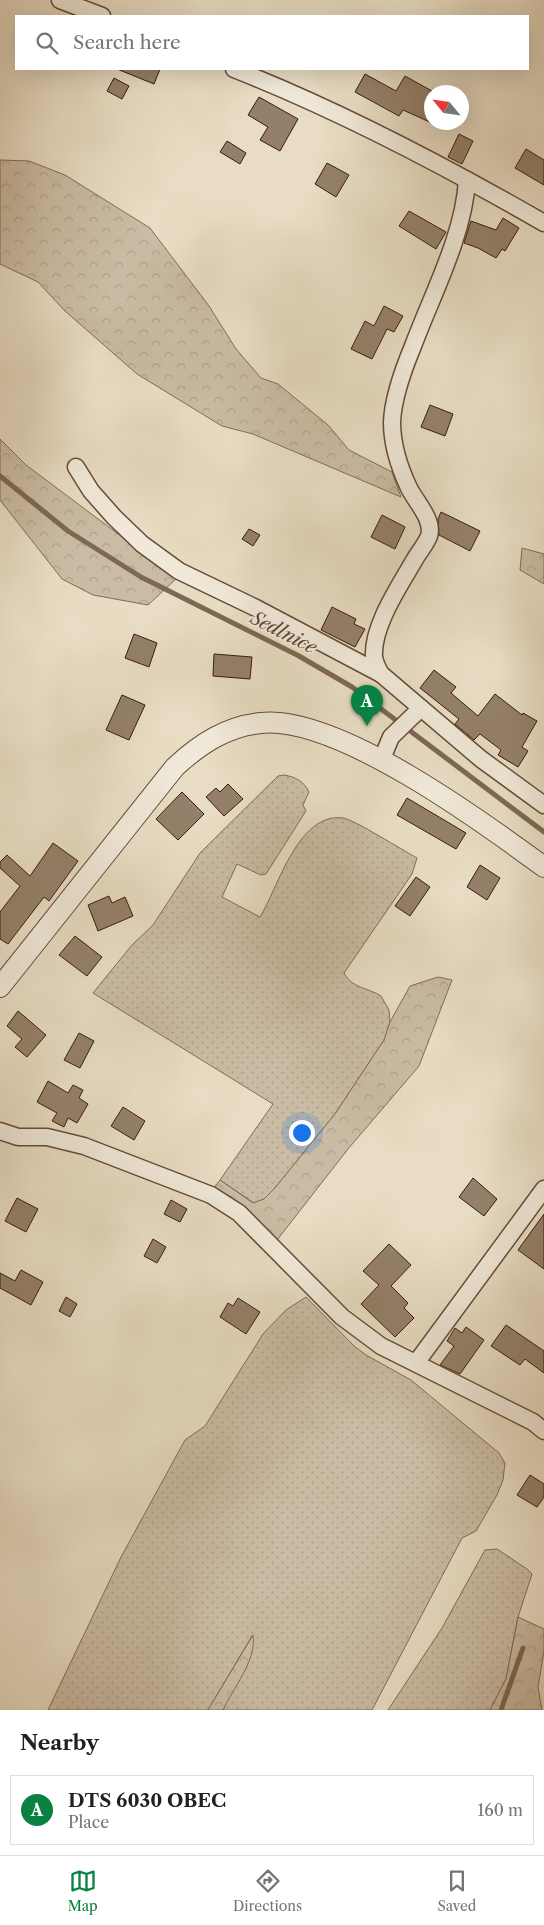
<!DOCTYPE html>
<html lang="en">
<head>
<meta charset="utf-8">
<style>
	:root { --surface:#fff; --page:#f6f6f6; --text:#202124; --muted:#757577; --line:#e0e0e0; --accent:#0b8043 }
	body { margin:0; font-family:"Libre Caslon Text",serif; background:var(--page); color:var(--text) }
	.compass { position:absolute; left:424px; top:85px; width:45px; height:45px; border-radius:50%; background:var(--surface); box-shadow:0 5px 20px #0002; rotate:299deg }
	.you { position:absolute; left:301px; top:1132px; width:18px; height:18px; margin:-12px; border:4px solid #fff; border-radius:50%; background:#1a73e8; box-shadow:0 0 0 8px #1a73e833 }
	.badge { display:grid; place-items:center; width:32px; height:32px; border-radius:50%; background:var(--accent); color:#fff; font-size:16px; font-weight:700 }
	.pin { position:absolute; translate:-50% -41px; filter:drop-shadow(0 1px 2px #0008) }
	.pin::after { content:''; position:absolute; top:26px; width:18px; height:15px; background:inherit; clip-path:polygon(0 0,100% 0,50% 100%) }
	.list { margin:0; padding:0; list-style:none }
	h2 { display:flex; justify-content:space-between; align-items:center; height:65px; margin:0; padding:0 20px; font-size:21px }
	h2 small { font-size:16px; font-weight:400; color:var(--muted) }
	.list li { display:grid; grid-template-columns:32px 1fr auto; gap:15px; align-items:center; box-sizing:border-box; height:70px; margin:0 10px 10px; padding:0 10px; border:1px solid var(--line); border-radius:0px }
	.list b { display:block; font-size:19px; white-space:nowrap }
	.list p { margin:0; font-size:16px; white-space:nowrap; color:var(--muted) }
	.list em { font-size:16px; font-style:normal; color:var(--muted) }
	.icon { flex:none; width:28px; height:28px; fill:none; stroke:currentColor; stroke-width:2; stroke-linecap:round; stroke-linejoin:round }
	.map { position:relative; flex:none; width:544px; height:1710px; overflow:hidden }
	.search { position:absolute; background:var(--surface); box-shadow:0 5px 20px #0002; left:15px; right:15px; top:15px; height:55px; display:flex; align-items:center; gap:12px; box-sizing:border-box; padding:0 18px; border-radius:0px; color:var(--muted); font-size:19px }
	.sheet { height:145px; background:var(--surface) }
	nav { display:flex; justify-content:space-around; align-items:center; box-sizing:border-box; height:70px; border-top:1px solid var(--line); background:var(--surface); font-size:14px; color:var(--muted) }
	nav a { display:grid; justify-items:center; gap:2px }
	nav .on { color:var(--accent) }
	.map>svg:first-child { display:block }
</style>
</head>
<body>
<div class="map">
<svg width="544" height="1710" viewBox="0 0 544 1710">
	<defs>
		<pattern id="grass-dots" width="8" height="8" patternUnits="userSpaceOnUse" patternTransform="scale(1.25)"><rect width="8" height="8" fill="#cabca4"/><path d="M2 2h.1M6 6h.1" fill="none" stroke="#aea18c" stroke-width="1.8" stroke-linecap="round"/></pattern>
		<pattern id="forest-crowns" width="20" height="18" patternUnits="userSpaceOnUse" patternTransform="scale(1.25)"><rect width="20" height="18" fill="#cabca4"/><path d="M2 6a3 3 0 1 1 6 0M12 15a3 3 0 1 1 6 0" fill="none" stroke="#aea18c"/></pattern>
	</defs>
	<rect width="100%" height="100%" fill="#e8ddc4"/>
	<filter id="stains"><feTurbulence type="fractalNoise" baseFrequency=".004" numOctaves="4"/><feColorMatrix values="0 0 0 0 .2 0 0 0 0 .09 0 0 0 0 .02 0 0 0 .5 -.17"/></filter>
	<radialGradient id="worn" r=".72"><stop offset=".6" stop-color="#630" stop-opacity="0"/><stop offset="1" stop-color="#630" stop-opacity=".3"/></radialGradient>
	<g fill="url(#grass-dots)" stroke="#826c56">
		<path d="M 284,775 C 295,777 304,781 309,792 L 303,805 L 306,811 L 266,874 L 261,875 L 237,864 L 222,897 L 260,917 C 278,888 298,812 343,818 C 353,819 404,851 417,858 L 412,874 L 344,973 C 351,988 369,988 381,996 L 389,1010 L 390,1022 L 384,1040 L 335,1114 L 274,1189 L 264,1199 L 254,1203 L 220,1180 L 273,1104 L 93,993 L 132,945 L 153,925 L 200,853 L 278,776 Z"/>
		<polygon points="306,1297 354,1346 366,1355 411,1380 499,1453 505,1463 503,1480 497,1495 476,1531 462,1538 372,1710 223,1710 252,1636 208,1710 48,1710 121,1557 185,1440 205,1426 263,1334 286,1310"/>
		<polygon points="497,1549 527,1569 532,1574 518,1617 506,1679 490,1710 388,1710 442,1628 485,1550"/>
	</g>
	<g fill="url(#forest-crowns)" stroke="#826c56">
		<polygon points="0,160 29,161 65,175 150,228 209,306 236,349 261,378 278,384 328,425 349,450 392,472 401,497 253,434 222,426 137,374 65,311 38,282 0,264"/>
		<polygon points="0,439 26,465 177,578 148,605 93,595 62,579 0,500"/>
		<polygon points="522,548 544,554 544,584 520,570"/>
		<polygon points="438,977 452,980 419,1066 348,1149 277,1240 246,1212 212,1190 220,1180 253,1203 264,1199 274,1189 335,1114 384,1040 390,1022 410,986"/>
		<polygon points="518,1617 544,1629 544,1651 538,1687 542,1710 490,1710 506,1679"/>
		<path d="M 253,1635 C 257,1660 233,1688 223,1710 L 208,1710 Z"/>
	</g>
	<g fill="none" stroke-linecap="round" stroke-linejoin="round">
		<g stroke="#7e6853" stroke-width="5">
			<polyline points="0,476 68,531 141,577 299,656 352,687 544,832"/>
			<polyline points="501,1710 523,1648"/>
		</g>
	</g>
	<g fill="#94806a" stroke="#391c09">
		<polygon points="117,69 160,69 154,84"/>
		<polygon points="365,74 396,91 405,76 432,91 432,123 403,110 399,116 355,92"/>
		<polygon points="114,78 129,86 122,99 107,91"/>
		<polygon points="259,97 298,119 280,151 260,140 268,127 248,115"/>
		<polygon points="459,134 473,141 462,164 448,157"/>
		<polygon points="227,141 246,153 240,164 220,152"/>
		<polygon points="526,149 544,160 544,185 515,168"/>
		<polygon points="327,163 349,175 336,197 315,184"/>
		<polygon points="409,211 446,232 436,249 399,226"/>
		<polygon points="503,218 519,228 505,251 502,249 496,258 478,248 464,243 471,221 496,230"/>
		<polygon points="384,306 403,316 394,332 387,329 372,359 351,349 365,321 374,326"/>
		<polygon points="430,405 453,414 445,436 421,427"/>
		<polygon points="441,512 480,531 470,551 439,535 438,519"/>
		<polygon points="382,515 405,527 395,549 371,537"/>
		<polygon points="249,529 260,535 253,546 242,539"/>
		<polygon points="332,607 356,619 354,624 365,629 355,647 321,630"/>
		<polygon points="134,634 157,643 149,667 125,658"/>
		<polygon points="214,654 252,657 250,679 213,676"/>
		<polygon points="434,670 456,687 451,693 478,716 495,694 522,715 523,713 537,721 522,747 528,751 518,767 498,755 501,750 480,734 474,740 455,724 459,719 420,688"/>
		<polygon points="122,695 145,705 129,740 106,730"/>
		<polygon points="228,784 243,799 224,816 206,797 216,788 220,792"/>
		<polygon points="182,792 204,814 178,840 156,819"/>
		<polygon points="407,798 466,833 456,849 397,815"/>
		<polygon points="53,843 78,861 49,901 44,897 8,944 0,939 0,912 20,886 0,868 0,862 7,855 30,876"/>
		<polygon points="480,865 500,878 487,900 467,887"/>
		<polygon points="416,877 430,887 410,916 395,906"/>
		<polygon points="109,896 112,903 125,897 133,916 98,931 88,905"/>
		<polygon points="75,936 102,957 87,976 59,955"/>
		<polygon points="18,1011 46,1035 27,1057 15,1047 22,1039 7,1026"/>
		<polygon points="79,1033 94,1041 80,1068 64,1060"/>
		<polygon points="48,1081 68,1093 73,1085 83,1090 79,1098 88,1104 77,1123 68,1118 64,1127 52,1121 57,1113 37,1102"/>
		<polygon points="123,1107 145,1121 134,1140 111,1126"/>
		<polygon points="473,1178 497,1199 484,1216 459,1197"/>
		<polygon points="17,1198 38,1209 26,1232 5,1221"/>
		<polygon points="171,1200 187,1209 180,1222 164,1214"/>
		<polygon points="544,1214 544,1269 518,1250"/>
		<polygon points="153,1239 166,1247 157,1263 144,1256"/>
		<polygon points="389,1244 411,1265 391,1286 408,1303 404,1308 414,1318 395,1337 361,1304 379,1285 363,1271"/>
		<polygon points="21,1270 43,1282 31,1305 0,1288 0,1273 15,1281"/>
		<polygon points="66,1297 77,1304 70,1317 59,1311"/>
		<polygon points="238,1298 260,1312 246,1334 220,1317 228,1303 233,1306"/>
		<polygon points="506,1325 544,1351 544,1373 525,1359 520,1365 491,1346"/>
		<polygon points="466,1327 484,1340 460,1374 440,1365 454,1346 447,1341 455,1328 462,1333"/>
		<polygon points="530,1475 544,1484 544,1497 537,1507 517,1495"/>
	</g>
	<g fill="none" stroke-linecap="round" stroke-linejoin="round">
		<g stroke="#654c38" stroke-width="19">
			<g id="minor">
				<polyline points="60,0 102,16"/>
				<path d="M 234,69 C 341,111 445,166 544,223"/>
				<path d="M 467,180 C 464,235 432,295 413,346 C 403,370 393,397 392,422 C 392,444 400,469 409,488 C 416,502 434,520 429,536 C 426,544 419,552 415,559 C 400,585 372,626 374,657 C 375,662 378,669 381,674 L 481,759 L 544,805"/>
				<polyline points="76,467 91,491 114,517 142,544 179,571 254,607 381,674"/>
				<polyline points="381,761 391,737 421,708"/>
				<polyline points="0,1131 18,1137 47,1137 84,1146 211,1195 239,1213 342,1317 381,1346 533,1422 544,1431"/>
				<polyline points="416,1363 544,1189"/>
			</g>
		</g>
		<g stroke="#654c38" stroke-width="22">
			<path id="tertiary" d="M 0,987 L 175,767 C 200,744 227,726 261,723 C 337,715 483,822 544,867"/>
		</g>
		<use href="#minor" stroke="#f0e9d9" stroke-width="16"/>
		<use href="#tertiary" stroke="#f0e9d9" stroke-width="20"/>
	</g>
	<g text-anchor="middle" stroke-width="4" stroke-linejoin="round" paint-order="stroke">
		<g font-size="19" font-style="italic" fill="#614834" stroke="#f0e9d9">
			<text transform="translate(284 632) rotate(27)" y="7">Sedlnice</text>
		</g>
	</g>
	<rect width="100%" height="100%" filter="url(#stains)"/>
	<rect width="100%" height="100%" fill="url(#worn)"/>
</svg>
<svg class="compass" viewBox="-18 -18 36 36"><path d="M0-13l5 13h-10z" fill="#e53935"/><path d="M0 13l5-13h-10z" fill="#757577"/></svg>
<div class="you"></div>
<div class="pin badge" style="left:367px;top:726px">A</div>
<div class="search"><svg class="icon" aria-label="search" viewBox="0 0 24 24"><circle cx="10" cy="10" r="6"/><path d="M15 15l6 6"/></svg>Search here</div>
</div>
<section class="sheet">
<h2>Nearby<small></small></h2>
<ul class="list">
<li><span class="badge">A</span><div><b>DTS 6030 OBEC</b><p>Place</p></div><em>160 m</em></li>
</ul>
</section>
<nav>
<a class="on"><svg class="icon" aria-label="map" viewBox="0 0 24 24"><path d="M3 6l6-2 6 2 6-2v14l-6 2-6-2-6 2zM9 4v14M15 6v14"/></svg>Map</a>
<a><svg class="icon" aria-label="directions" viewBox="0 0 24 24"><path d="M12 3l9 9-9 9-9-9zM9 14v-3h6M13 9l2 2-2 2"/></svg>Directions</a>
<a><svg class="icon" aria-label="saved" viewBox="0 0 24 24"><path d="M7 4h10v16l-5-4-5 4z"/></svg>Saved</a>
</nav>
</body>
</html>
